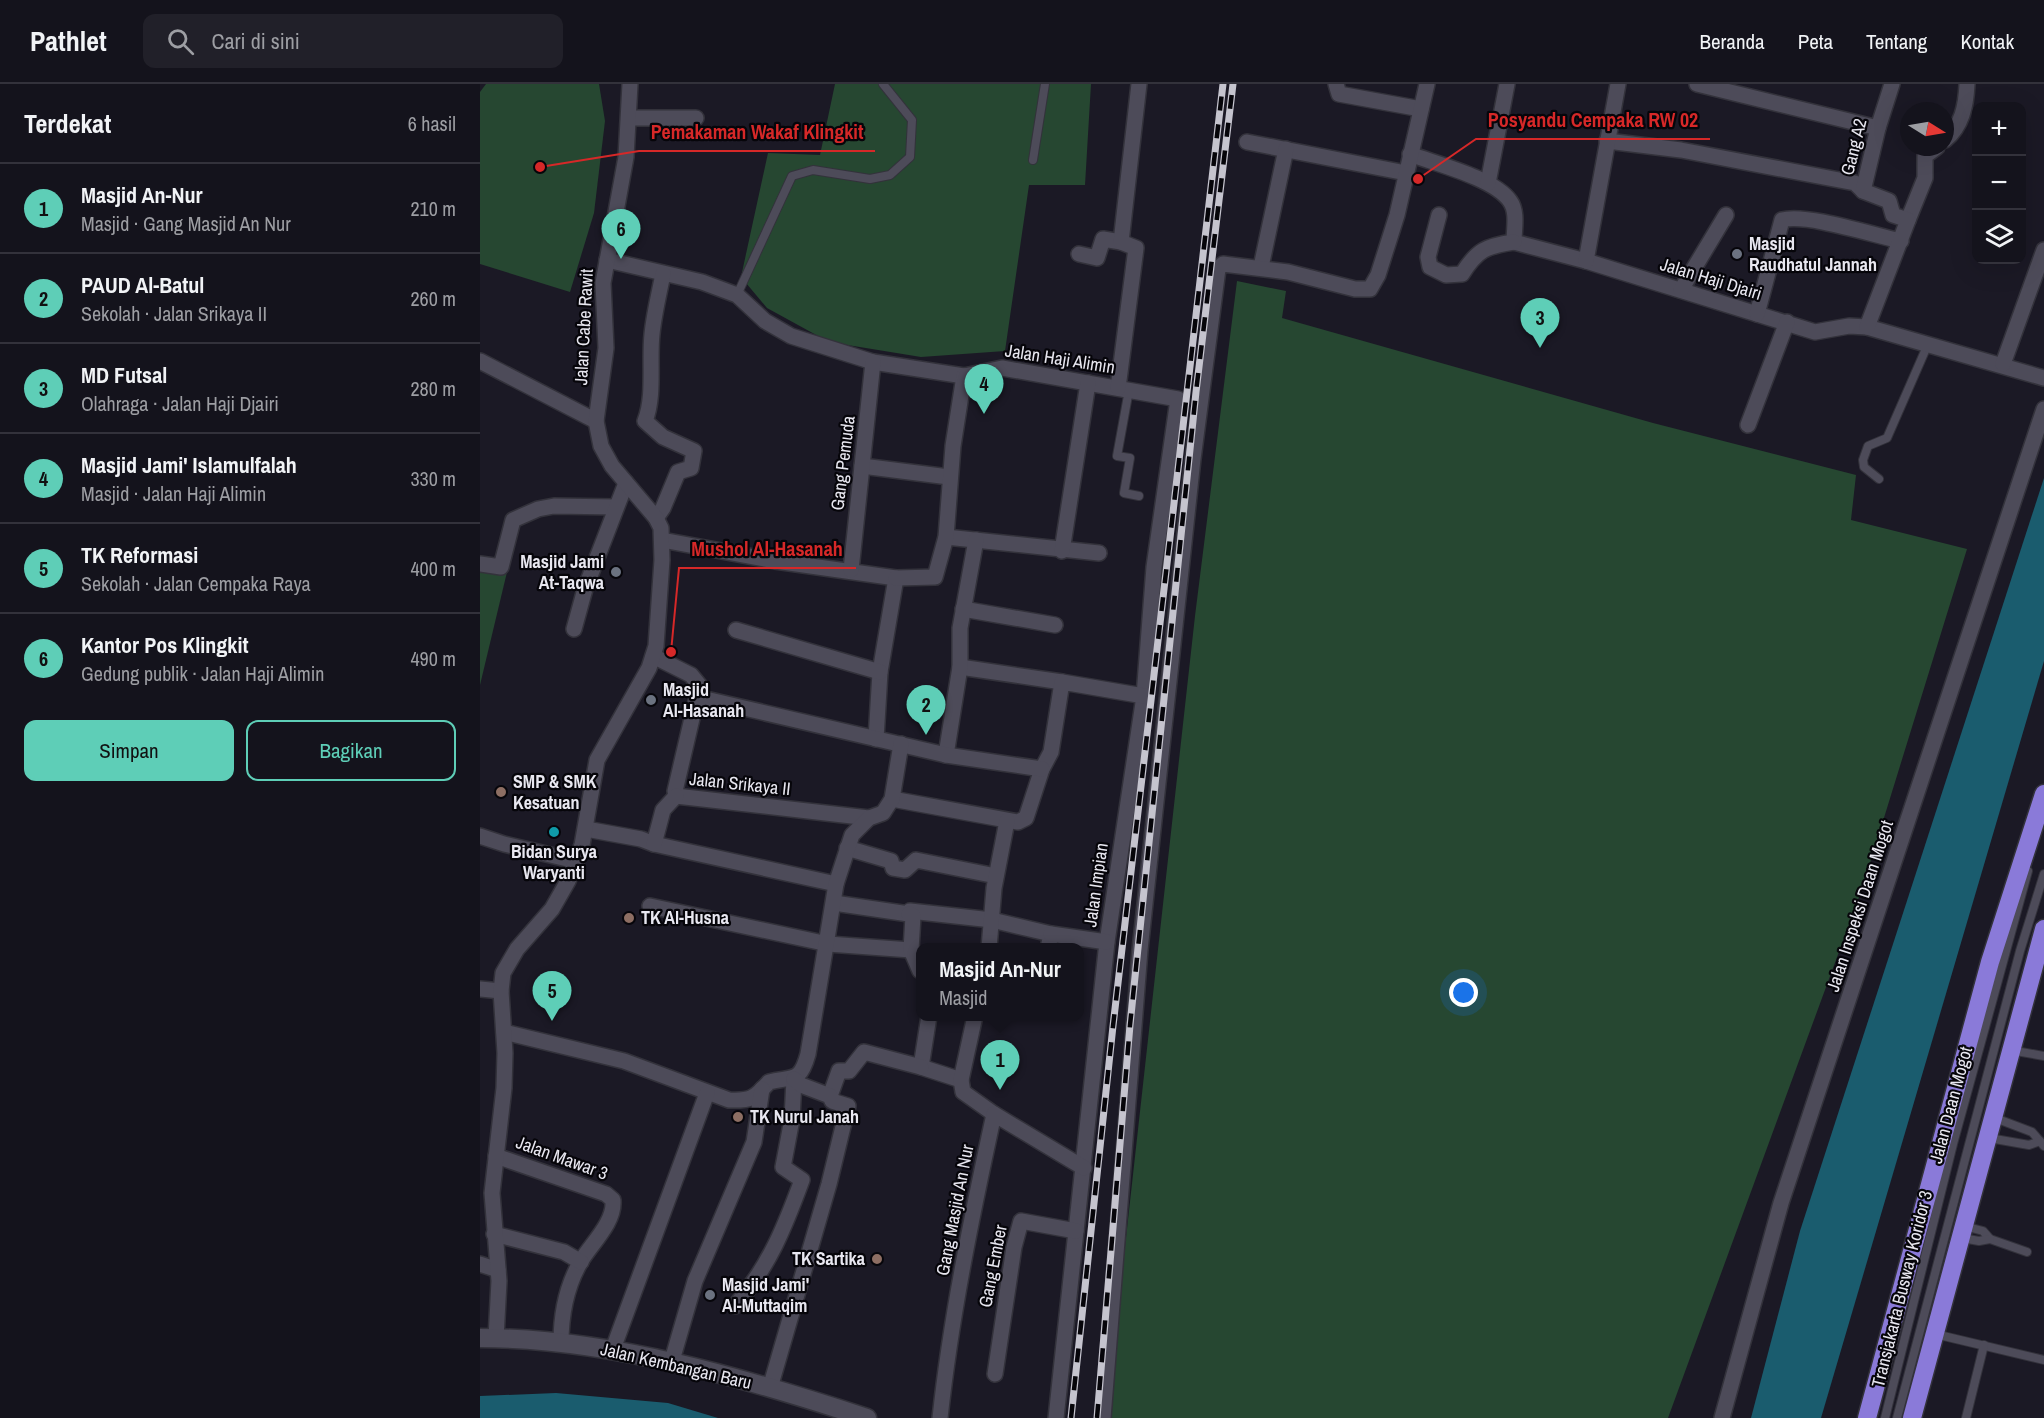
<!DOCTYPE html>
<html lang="id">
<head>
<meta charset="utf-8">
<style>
	:root { --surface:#14131c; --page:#212029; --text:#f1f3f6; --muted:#9d9ea3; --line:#33323b; --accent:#5eceb7 }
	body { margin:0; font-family:"Archivo Narrow",sans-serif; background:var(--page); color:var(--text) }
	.controls { position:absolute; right:18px; top:18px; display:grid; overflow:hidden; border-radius:12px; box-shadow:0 6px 24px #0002 }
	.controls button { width:54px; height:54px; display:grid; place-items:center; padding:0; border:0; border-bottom:2px solid var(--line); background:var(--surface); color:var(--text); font:30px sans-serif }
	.compass { position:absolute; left:1420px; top:18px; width:54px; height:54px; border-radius:50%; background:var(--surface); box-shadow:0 6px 24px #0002; rotate:101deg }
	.you { position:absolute; left:984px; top:909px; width:21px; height:21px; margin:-15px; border:4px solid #fff; border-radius:50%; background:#1a73e8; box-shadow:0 0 0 9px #1a73e833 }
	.badge { display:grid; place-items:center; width:39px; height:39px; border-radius:50%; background:var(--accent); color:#111; font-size:20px; font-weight:700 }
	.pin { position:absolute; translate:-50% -50px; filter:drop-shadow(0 2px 3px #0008) }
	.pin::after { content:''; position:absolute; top:32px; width:21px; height:18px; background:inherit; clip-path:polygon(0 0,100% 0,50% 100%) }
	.popup { position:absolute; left:436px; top:859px; width:168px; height:78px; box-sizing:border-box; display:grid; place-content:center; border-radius:12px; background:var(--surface); filter:drop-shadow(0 2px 4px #0005); font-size:20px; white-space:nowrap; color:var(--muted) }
	.popup b { font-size:22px; color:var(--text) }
	.popup::after { content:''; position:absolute; left:50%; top:100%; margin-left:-12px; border:12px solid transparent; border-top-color:var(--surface) }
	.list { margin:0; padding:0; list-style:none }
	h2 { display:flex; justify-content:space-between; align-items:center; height:78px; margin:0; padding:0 24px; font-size:26px }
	h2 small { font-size:20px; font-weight:400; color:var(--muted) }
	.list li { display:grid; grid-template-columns:39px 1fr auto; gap:18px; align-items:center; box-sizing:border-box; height:90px; padding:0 24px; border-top:2px solid var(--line) }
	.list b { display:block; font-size:22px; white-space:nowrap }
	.list p { margin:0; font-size:20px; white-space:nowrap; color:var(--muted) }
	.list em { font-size:20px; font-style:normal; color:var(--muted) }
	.actions { display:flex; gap:12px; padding:18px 24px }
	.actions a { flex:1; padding:14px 0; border:2px solid var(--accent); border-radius:12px; text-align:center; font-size:21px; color:var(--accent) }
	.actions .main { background:var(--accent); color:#111 }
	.icon { flex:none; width:33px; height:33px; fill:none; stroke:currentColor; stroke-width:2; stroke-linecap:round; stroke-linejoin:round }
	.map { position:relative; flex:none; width:1564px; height:1334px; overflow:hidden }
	header { display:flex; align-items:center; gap:36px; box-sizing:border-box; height:84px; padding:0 30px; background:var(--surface); border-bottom:2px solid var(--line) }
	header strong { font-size:28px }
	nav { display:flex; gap:33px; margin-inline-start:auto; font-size:21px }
	.search { width:420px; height:54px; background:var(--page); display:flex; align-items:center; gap:15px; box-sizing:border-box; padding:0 21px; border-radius:12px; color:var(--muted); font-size:22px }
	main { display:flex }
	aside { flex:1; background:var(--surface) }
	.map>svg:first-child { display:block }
</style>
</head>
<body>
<header>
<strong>Pathlet</strong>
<div class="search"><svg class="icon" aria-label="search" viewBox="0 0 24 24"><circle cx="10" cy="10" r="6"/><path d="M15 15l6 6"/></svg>Cari di sini</div>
<nav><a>Beranda</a><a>Peta</a><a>Tentang</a><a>Kontak</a></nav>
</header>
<main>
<aside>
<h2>Terdekat<small>6 hasil</small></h2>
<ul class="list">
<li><span class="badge">1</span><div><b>Masjid An-Nur</b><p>Masjid · Gang Masjid An Nur</p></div><em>210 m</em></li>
<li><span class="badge">2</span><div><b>PAUD Al-Batul</b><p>Sekolah · Jalan Srikaya II</p></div><em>260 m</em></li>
<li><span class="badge">3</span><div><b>MD Futsal</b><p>Olahraga · Jalan Haji Djairi</p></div><em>280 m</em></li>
<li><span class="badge">4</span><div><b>Masjid Jami' Islamulfalah</b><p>Masjid · Jalan Haji Alimin</p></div><em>330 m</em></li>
<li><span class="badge">5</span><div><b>TK Reformasi</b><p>Sekolah · Jalan Cempaka Raya</p></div><em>400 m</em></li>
<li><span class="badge">6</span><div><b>Kantor Pos Klingkit</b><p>Gedung publik · Jalan Haji Alimin</p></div><em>490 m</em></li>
</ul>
<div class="actions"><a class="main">Simpan</a><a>Bagikan</a></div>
</aside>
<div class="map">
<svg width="1564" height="1334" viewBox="0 0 1564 1334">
	<rect width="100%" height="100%" fill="#1b1925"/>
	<g fill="#264731">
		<polygon points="6,0 119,0 125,37 114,129 90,208 0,180 0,8"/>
		<polygon points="355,0 611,0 605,101 549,101 525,267 441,273 349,258 287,224 261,193 288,69 340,71"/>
		<polygon points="757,197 806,207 802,234 1173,339 1376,391 1371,436 1487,465 1382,805 1188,1334 626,1334 715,532"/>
		<polygon points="0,482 27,488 0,601"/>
	</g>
	<g fill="#1a5c6e">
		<polygon points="1564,394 1564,577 1341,1334 1271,1334 1320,1147"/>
		<polygon points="76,1309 188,1319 238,1334 0,1334 0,1312"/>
	</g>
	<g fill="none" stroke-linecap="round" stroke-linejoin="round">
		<g stroke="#33323b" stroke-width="10">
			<g id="service">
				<polyline points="553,76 565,0"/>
				<polyline points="257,211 312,92 333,86 390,95 410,91 430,73 432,36 403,0"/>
				<polyline points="649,306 637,372 650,374 644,409 659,412"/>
				<polyline points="1399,395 1384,383 1383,376 1388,362 1407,354 1448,260"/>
				<polyline points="1530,966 1564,972"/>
				<polyline points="1515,1034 1552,1048 1564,1062"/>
				<polyline points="1509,1054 1549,1061 1560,1057"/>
				<polyline points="1484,1142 1503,1147 1510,1155 1547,1168"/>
				<polyline points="1482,1154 1499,1157 1510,1155"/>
				<polyline points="1455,1250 1564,1276"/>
				<polyline points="1405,1334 1473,1060 1548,787"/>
				<polyline points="1417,1334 1540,867 1564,790"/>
				<polyline points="1486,1334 1504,1261"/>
			</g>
		</g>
		<g stroke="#33323b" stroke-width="18">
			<g id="minor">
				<polyline points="856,0 859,10 941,25"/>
				<polyline points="1217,0 1398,44"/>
				<polyline points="150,34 216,34"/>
				<path d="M 1465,56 C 1482,42 1486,22 1487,0"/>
				<polyline points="1127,57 1201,66 1375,99 1383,107"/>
				<polyline points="767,58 926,89"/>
				<path d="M 930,70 C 956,80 1014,94 1030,117 C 1038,128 1034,145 1034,158 L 1106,177 L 1335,248 L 1369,242 L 1387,243 L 1564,294"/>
				<polyline points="1008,99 1027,0"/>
				<path d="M 959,131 L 948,173 L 950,183 L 966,191 L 982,190 C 997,166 1006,162 1034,158"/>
				<polyline points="1428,136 1445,94 1445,72 1457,63"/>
				<polyline points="599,170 617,174 623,155 641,158"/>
				<polyline points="127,176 222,198 257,211 285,237 311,252 393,278 484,292 522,284 698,315 674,483 664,612 627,858 576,1334"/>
				<polyline points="1106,177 1138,0"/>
				<polyline points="781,183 806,65"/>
				<polyline points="1201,206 1246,131"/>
				<path d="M 1277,230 L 1302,136 C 1326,129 1393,151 1421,157"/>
				<polyline points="1387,243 1428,136 1413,131 1409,117 1383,107 1398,44 1412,0"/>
				<polyline points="0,277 116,337"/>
				<polyline points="1523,280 1564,166"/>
				<polyline points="638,304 656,164 641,158 659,0"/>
				<polyline points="1268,341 1307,238"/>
				<polyline points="382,382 469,393"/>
				<path d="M 176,434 L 183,424 L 198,388 L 211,384 L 214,367 L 183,353 L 165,337 C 175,312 169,277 172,250 C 174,230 179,210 183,190"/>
				<polyline points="466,453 619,469"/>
				<polyline points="182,456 295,477 416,494 400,588 396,655"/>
				<polyline points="582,467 608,299"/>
				<polyline points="0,480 21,483 33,436 58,425 74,422 136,423"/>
				<polyline points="371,486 393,278"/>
				<polyline points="416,494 455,493 466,453 473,362 484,292"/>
				<polyline points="483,525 575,541"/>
				<polyline points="94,545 105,505 146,399"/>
				<polyline points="256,546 400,588"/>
				<polyline points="173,572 211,591 220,602 217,613"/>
				<polyline points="480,583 582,598"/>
				<polyline points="466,671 480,583 480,544 496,456"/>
				<polyline points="412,715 538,738 546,734 562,685 571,668 582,598 664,612"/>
				<polyline points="389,734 196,712 195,707 217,613 466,671 562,685"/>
				<polyline points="106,745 161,755 174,760 356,800"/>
				<polyline points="0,752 24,760 96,777"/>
				<polyline points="174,760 183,726 196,712"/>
				<polyline points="367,764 411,777 413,784 425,786 436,776 516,792"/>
				<polyline points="354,819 429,830 430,827 512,836 571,850 568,864"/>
				<polyline points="170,822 348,860 431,866"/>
				<polyline points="429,830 433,832 431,866 440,887"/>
				<polyline points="571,850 627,858"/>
				<polyline points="509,864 514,804 527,737"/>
				<polyline points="0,905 21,907"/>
				<polyline points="449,932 441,983 481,996"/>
				<polyline points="495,932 481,996 483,1008 514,1030"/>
				<path d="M 24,948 L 144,977 L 249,1016 C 272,1017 274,1014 289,998 C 314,992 320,999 328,970 L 356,800 L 372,751 L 389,734 L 403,729 L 412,715 L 421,660"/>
				<polyline points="350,1012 359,987 369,987 384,968 441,983"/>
				<path d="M 16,1072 L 126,1110 L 133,1116 C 135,1138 112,1159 101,1177 C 87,1201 81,1231 81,1259"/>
				<polyline points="14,1150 84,1168 101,1178"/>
				<polyline points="0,1180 18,1186"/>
				<path d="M 255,1222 C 289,1182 304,1145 322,1096 L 303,1083 L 312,1035 L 314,995"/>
				<polyline points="16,1254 19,1197 12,1109 24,1004 25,969 21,907 23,889 37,865 72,825 88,797 102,761 117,676 169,584 176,562 182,476 181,444 176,434 132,382 121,362 116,337 126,264 123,199 146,73 150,0"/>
				<polyline points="133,1265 227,1009"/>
				<polyline points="191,1280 215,1197 274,1058 282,1005"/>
				<polyline points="515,1290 534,1163 541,1137 596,1147"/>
				<polyline points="290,1304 349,1100 368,1022 352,1017 350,1012 321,1001 314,995"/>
				<path d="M 460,1334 C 471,1232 492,1131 514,1030 L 604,1084"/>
				<polyline points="623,1334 660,866 713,375 738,185 743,180 808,188 875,205 890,205 898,191 917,131 947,0"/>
				<polyline points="1242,1334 1301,1119 1564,325"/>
			</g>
		</g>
		<g stroke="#33323b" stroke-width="21">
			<path id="secondary" d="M 0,1254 C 129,1254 265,1294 387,1334"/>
		</g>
		<g stroke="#33323b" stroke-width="21">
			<g id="trunk">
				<polyline points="1387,1334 1510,878 1564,710"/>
				<polyline points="1432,1334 1564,845"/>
			</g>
		</g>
		<use href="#service" stroke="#4d4b59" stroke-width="8"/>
		<use href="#minor" stroke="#4d4b59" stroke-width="15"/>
		<use href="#secondary" stroke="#4d4b59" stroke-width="18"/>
		<use href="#trunk" stroke="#8a7ad9" stroke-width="18"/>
		<g stroke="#c5c4ce" stroke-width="7">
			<g id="rail">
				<polyline points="591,1334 633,942 743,0"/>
				<polyline points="617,1334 650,941 716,308 753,0"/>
			</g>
		</g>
		<use href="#rail" stroke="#06050a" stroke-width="4.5" stroke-dasharray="14" stroke-linecap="butt"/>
	</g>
	<g fill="#6b7280" stroke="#06050a" stroke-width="2">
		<circle cx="1257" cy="170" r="6"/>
		<circle cx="136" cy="488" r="6"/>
		<circle cx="171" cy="616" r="6"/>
		<circle cx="230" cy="1211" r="6"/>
	</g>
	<g fill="#8d6e63" stroke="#06050a" stroke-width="2">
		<circle cx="21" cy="708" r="6"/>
		<circle cx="149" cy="834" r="6"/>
		<circle cx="258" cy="1033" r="6"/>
		<circle cx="397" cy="1175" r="6"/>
	</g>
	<circle fill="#0f9aa8" stroke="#06050a" stroke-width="2" cx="74" cy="748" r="6"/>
	<g text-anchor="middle" stroke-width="4.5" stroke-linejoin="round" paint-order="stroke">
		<g font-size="18" fill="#e8e7f0" stroke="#06050a">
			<text transform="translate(1374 63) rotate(-76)" y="6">Gang A2</text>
			<text transform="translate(1231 195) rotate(17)" y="6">Jalan Haji Djairi</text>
			<text transform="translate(104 243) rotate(-87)" y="6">Jalan Cabe Rawit</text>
			<text transform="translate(580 275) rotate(9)" y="6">Jalan Haji Alimin</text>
			<text transform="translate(363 379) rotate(-83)" y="6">Gang Pemuda</text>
			<text transform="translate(260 700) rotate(6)" y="6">Jalan Srikaya II</text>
			<text transform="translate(616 801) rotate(-82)" y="6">Jalan Impian</text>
			<text transform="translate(1380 822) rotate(-72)" y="6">Jalan Inspeksi Daan Mogot</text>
			<text transform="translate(1471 1021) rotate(-75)" y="6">Jalan Daan Mogot</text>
			<text transform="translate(82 1074) rotate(20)" y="6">Jalan Mawar 3</text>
			<text transform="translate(475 1126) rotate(-79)" y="6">Gang Masjid An Nur</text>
			<text transform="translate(513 1182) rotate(-79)" y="6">Gang Ember</text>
			<text transform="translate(1422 1205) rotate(-76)" y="6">Transjakarta Busway Koridor 3</text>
			<text transform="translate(196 1282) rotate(13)" y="6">Jalan Kembangan Baru</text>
		</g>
		<g font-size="18" font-weight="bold" fill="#e8e7f0" stroke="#06050a" text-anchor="start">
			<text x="1269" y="166">Masjid<tspan x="1269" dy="21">Raudhatul Jannah</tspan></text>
			<text x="124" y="484" text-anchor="end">Masjid Jami<tspan x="124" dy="21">At-Taqwa</tspan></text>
			<text x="183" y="612">Masjid<tspan x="183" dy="21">Al-Hasanah</tspan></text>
			<text x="33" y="704">SMP &amp; SMK<tspan x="33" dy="21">Kesatuan</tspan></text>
			<text x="74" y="774" text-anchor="middle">Bidan Surya<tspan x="74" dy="21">Waryanti</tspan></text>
			<text x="161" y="840">TK Al-Husna</text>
			<text x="270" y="1039">TK Nurul Janah</text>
			<text x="385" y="1181" text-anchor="end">TK Sartika</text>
			<text x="242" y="1207">Masjid Jami'<tspan x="242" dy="21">Al-Muttaqim</tspan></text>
		</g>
	</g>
	<path fill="none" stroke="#d62828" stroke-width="2" d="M938 95L996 55H1230M60 83L159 67H395M191 568L199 484H376"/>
	<g fill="#d62828" stroke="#06050a" stroke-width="2">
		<circle cx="938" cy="95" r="6"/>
		<circle cx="60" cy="83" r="6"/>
		<circle cx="191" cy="568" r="6"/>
	</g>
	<g font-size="20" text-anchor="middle" font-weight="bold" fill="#d62828" stroke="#06050a" stroke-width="4.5" stroke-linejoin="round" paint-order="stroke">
		<text x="1113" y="43">Posyandu Cempaka RW 02</text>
		<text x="277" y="55">Pemakaman Wakaf Klingkit</text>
		<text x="287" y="472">Mushol Al-Hasanah</text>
	</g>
</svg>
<div class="controls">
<button>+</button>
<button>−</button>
<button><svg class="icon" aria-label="layers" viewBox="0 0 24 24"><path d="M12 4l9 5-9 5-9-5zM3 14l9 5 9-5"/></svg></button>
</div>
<svg class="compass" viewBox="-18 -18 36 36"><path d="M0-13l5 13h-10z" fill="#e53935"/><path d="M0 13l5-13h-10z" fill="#9d9ea3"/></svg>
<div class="you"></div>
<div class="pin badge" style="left:520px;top:1006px">1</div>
<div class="popup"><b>Masjid An-Nur</b>Masjid</div>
<div class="pin badge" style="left:446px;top:651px">2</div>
<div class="pin badge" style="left:1060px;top:264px">3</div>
<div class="pin badge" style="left:504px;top:330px">4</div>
<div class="pin badge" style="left:72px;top:937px">5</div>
<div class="pin badge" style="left:141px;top:175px">6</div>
</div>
</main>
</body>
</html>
